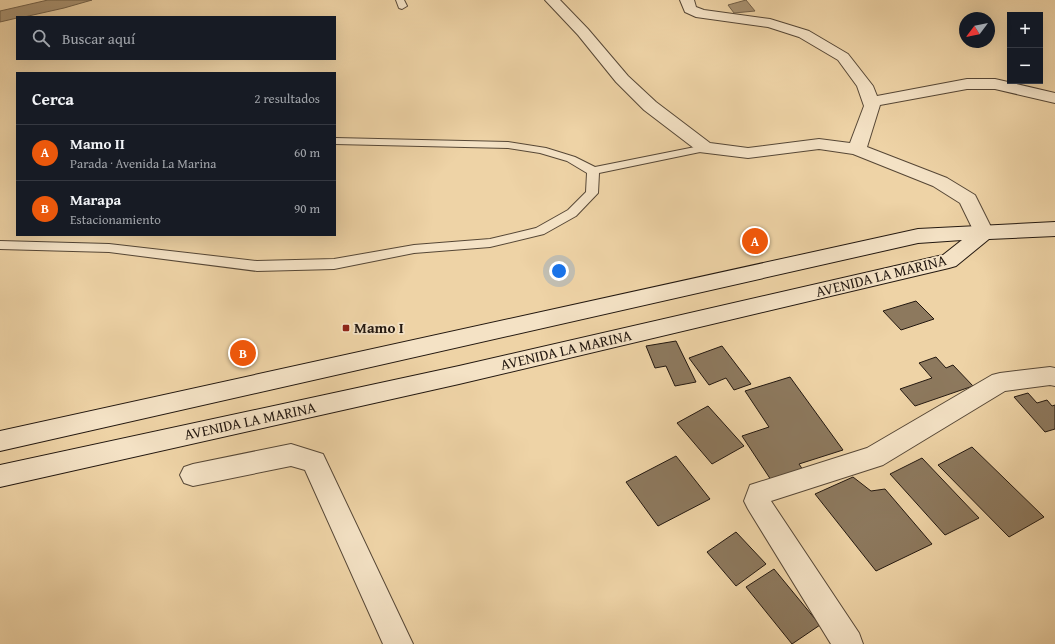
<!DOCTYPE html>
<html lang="es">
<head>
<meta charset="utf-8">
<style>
	:root { --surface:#171b24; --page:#20242c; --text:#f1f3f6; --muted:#9ea1a6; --line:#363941; --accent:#ea580c }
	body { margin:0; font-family:"Gentium Book Plus",serif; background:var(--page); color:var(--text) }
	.controls { position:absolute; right:12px; top:12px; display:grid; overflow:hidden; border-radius:0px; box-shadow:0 4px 16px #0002 }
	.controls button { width:36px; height:36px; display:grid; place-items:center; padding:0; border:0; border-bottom:1px solid var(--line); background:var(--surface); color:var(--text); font:20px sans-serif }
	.compass { position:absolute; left:959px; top:12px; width:36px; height:36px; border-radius:50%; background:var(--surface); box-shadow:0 4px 16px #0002; rotate:238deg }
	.you { position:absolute; left:559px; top:271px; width:14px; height:14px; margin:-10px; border:3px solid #fff; border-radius:50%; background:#1a73e8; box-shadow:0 0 0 6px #1a73e833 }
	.badge { display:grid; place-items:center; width:26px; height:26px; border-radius:50%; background:var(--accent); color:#fff; font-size:13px; font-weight:700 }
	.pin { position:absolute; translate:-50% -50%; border:2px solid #fff; box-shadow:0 1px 4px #0006 }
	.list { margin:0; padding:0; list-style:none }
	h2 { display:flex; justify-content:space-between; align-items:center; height:52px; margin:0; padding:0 16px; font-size:17px }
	h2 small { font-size:13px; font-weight:400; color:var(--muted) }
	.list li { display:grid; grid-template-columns:26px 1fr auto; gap:12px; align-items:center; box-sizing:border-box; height:56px; padding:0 16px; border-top:1px solid var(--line) }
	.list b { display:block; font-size:15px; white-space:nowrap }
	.list p { margin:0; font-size:13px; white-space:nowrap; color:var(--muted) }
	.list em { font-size:13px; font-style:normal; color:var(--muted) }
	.icon { flex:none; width:22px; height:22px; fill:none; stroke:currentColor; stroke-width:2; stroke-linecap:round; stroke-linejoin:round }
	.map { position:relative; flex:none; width:1055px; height:644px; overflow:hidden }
	.search { position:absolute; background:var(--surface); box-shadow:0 4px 16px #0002; left:16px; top:16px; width:320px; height:44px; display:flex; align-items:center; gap:10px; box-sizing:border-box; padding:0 14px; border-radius:0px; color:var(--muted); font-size:15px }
	.panel { position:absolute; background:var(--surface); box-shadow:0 4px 16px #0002; left:16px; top:72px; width:320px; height:164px; border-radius:0px }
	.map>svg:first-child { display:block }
</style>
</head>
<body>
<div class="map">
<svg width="1055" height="644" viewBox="0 0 1055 644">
	<rect width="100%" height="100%" fill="#eed3a6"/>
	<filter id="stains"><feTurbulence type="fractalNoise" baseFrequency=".005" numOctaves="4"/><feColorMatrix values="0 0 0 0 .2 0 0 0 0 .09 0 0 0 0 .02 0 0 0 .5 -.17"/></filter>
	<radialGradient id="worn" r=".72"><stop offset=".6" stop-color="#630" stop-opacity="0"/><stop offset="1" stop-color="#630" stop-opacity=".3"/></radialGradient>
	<g fill="#a99373" stroke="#73624b">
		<polygon points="48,0 92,0 64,8 24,17 17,17 17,18 0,22 0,11"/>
		<polygon points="746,0 755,11 734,13 728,5"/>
	</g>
	<g fill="#8d795e" stroke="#231810">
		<polygon points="916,301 934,319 901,330 883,311"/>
		<polygon points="676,341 696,382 675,386 666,366 655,368 646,346"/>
		<polygon points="722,346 751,384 734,390 726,378 709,385 689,358"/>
		<polygon points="936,357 946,368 953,365 973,386 915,406 900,389 932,378 919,363"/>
		<polygon points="790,377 843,450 799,464 803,470 771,480 742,436 769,427 745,391"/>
		<polygon points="1028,393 1037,403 1047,400 1052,406 1055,405 1055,429 1045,432 1014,397"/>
		<polygon points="708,406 744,446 712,464 677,423"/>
		<polygon points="972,447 1044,517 1009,537 938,465"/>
		<polygon points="676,456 710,499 658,526 626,482"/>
		<polygon points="922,458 979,518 945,535 890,474"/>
		<polygon points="853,477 871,491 885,489 932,544 876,571 815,494"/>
		<polygon points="736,532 766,564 736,586 707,552"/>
		<polygon points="774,569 820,625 792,644 746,587"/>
	</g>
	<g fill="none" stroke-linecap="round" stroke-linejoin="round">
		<g stroke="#564736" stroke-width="2">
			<g id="lane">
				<polygon points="396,0 404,0 407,6 402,9 399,8"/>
				<polygon points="335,138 508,142 546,148 575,157 595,167 705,145 709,146 711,148 709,150 705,151 599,173 598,193 576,216 544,234 490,247 414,253 334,269 257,271 109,252 0,249 0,241 109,244 257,261 334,259 414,245 490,239 536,228 568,210 586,192 587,173 567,161 540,153 508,148 335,144"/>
			</g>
		</g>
		<g stroke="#564736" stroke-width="2">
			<g id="street">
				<polygon points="545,0 560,0 588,29 628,76 656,102 710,143 748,148 819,139 850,143 864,106 857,86 838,60 799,37 768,27 696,17 685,12 680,0 694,0 696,7 704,10 770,19 809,31 848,54 873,86 877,96 967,79 995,79 1055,93 1055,103 995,89 967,89 880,105 867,147 947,178 975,195 994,233 991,238 984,240 977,238 960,203 933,186 853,154 819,149 748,158 699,152 644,110 616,82 578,35"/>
				<polygon points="1050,367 1055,368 1055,386 1050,385 1005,391 883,465 771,501 859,633 863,644 831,644 748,509 744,501 750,485 867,448 992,375 1000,373"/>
				<polygon points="291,444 323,454 413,644 383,644 305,470 291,466 193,486 184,483 180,475 184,467 193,464"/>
			</g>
		</g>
		<g stroke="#231810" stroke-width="2">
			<polygon id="secondary" points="1055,222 1055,236 989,239 956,266 949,268 459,384 0,487 0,465 459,366 943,255 962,240 918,243 0,451 0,431 918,229"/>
		</g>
		<use href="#lane" fill="#f4e2c5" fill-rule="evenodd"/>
		<use href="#street" fill="#f4e2c5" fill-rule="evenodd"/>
		<use href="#secondary" fill="#f4e2c5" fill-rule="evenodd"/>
	</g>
	<rect fill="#8f2418" stroke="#f4e2c5" stroke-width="1.5" x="342" y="324" width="8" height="8" rx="2"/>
	<g text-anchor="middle" stroke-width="3.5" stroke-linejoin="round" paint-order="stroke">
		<g font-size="15" fill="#231810" stroke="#f4e2c5">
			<text transform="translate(881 276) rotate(-14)" y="5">AVENIDA LA MARINA</text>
			<text transform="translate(566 350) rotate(-13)" y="5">AVENIDA LA MARINA</text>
			<text transform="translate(250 421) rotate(-12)" y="5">AVENIDA LA MARINA</text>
		</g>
		<g font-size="15" font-weight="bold" fill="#231810" stroke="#f4e2c5" text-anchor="start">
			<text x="354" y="333">Mamo I</text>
		</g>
	</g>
	<rect width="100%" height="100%" filter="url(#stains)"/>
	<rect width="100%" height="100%" fill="url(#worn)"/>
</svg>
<div class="controls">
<button>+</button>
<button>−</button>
</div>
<svg class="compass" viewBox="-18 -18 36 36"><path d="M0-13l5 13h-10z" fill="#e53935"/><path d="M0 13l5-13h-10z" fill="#9ea1a6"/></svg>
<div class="you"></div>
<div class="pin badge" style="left:755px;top:241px">A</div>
<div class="pin badge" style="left:243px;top:353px">B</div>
<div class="search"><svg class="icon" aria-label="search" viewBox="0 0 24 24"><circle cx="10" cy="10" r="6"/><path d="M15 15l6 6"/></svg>Buscar aquí</div>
<section class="panel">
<h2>Cerca<small>2 resultados</small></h2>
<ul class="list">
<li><span class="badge">A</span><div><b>Mamo II</b><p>Parada · Avenida La Marina</p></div><em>60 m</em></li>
<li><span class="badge">B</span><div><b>Marapa</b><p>Estacionamiento</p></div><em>90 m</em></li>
</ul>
</section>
</div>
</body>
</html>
